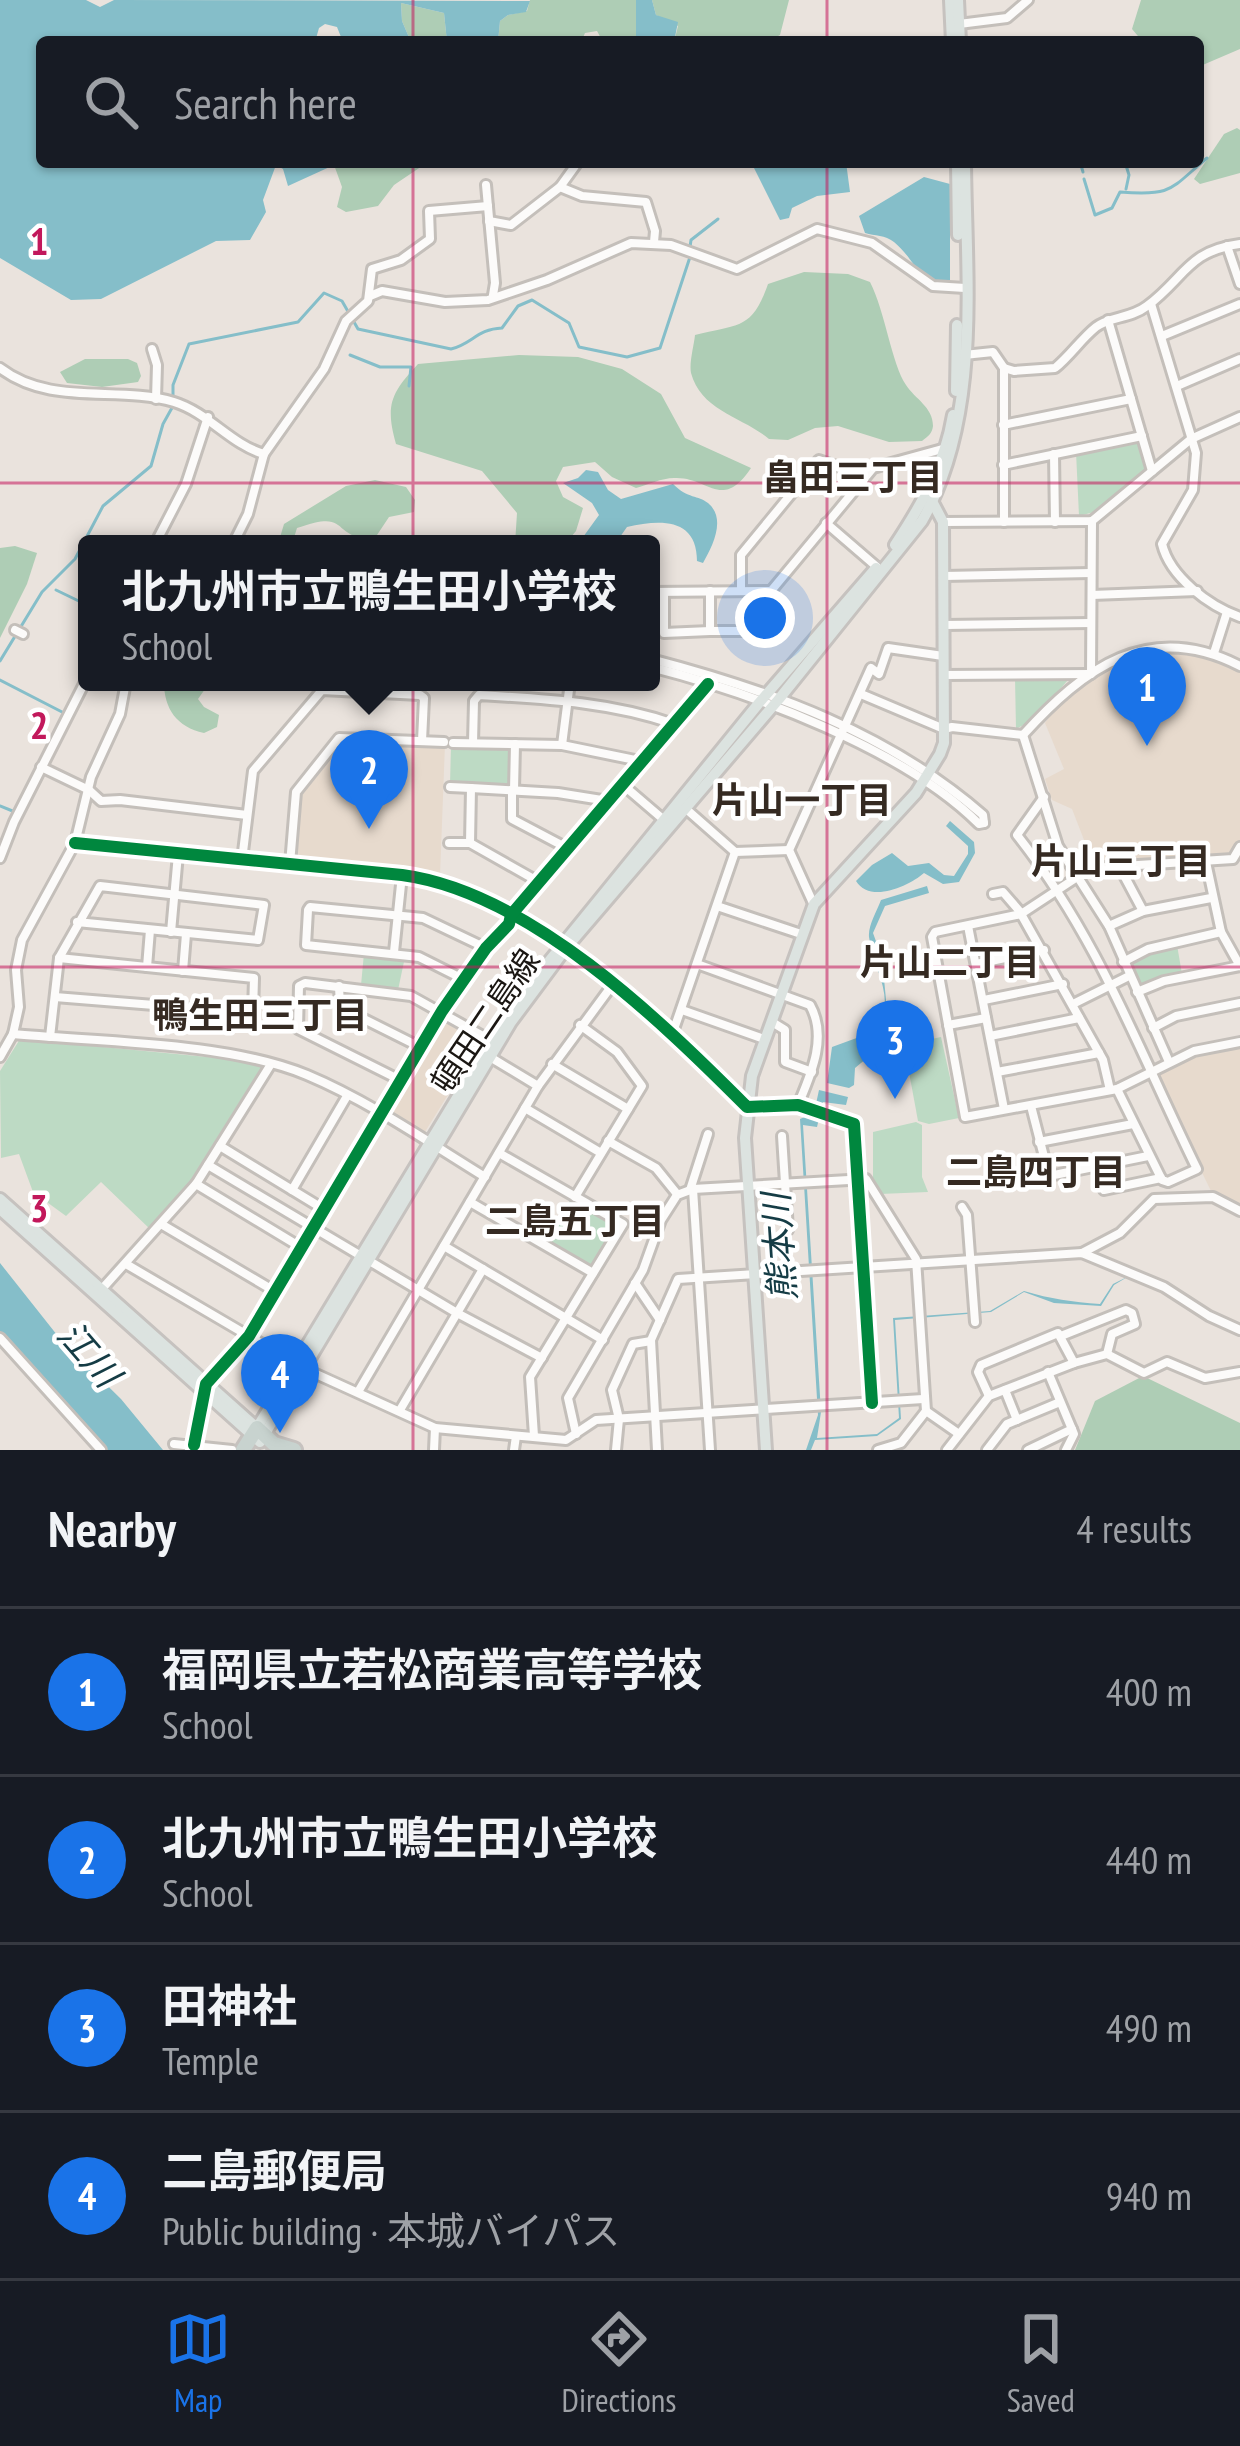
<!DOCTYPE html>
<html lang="en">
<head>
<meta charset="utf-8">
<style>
	:root { --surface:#171b24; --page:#20242c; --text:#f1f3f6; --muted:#9ea1a6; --line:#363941; --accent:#1a73e8 }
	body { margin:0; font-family:"PT Sans Narrow","Noto Sans JP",sans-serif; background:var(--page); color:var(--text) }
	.you { position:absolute; left:765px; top:618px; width:42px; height:42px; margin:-30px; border:9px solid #fff; border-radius:50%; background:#1a73e8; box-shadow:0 0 0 18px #1a73e833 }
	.badge { display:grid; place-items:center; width:78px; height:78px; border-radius:50%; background:var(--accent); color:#fff; font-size:39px; font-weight:700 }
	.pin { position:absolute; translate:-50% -99px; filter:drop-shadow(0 3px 6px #0008) }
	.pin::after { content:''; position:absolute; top:63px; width:42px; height:36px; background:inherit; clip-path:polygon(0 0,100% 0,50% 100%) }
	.popup { position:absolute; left:78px; top:535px; width:582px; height:156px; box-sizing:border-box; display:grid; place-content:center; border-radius:12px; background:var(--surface); filter:drop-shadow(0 3px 9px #0005); font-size:39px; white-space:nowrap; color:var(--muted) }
	.popup b { font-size:45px; color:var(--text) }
	.popup::after { content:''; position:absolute; left:50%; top:100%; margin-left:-24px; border:24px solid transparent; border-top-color:var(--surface) }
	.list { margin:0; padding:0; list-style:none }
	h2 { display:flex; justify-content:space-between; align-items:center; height:156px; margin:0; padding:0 48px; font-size:51px }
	h2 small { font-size:39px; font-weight:400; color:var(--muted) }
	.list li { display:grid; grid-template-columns:78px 1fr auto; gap:36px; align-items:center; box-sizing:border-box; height:168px; padding:0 48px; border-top:3px solid var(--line) }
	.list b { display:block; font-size:45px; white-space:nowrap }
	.list p { margin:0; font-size:39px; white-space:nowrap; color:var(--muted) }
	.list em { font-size:39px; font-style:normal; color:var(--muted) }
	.icon { flex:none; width:66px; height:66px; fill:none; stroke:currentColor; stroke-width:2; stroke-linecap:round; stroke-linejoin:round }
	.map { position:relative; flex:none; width:1240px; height:1450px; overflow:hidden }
	.search { position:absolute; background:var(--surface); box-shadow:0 3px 9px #0004; left:36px; right:36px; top:36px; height:132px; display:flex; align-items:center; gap:30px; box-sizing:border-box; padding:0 42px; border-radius:12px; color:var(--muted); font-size:45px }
	.sheet { height:828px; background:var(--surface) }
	nav { display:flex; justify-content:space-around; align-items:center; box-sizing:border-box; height:168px; border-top:3px solid var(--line); background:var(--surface); font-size:33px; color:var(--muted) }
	nav a { display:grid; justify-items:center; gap:6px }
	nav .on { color:var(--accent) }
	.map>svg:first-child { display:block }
</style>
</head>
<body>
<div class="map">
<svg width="1240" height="1450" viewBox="0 0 1240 1450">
	<rect width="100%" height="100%" fill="#eae3dd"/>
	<g fill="#e7dacd">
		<polygon points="1167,649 1211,657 1240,670 1240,842 1230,856 1099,863 1086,845 1072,809 1052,800 1045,779 1064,769 1045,723 1063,697 1090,678 1134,657"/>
		<polygon points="340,742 445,744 440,876 293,857 300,794"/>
		<polygon points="446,1017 482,1040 423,1135 387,1111"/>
		<polygon points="1240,1047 1240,1209 1213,1195 1156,1079 1157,1073 1191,1058"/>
	</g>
	<g fill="#bddac4">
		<polygon points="1137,439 1146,470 1094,512 1079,516 1076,452"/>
		<polygon points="1015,678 1067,678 1068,680 1033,720 1016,729"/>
		<polygon points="451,745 510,746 511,785 450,785"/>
		<polygon points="1177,945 1182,974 1138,987 1128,965 1130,960"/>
		<polygon points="364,953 405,957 398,990 361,985"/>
		<polygon points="941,1037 959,1118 929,1124 918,1121 904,1045"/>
		<polygon points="20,1039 228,1059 265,1068 193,1183 151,1230 101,1182 66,1216 33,1192 19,1154 1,1158 0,1071"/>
		<polygon points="916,1122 922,1125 922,1177 928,1192 880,1194 873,1182 873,1132"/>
		<polygon points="571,1199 618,1227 592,1270 545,1243"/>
	</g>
	<g fill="#aecdb5">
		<polygon points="530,0 636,0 636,42 603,42 597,31 585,33 581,42 498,42 500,21 508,15 527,11"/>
		<polygon points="652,0 789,0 780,35 766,42 674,42 678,26 656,15"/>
		<polygon points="1141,0 1240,0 1240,49 1198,67 1198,42 1143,42 1132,29"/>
		<polygon points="401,3 444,13 447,42 411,42 402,21"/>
		<polygon points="1237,128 1240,130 1240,173 1200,184 1194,179 1224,134"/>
		<polygon points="333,162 428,162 394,185 378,206 346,212 337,207 342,187"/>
		<path d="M 804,272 L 848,274 L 870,282 C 885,311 892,365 906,385 C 915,399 933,407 933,426 C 932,434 928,436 922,441 L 889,442 L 838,426 L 815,428 L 788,440 L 769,439 C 743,417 701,411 691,373 C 689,363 694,345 695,335 C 739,324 752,330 768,284 Z"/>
		<path d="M 519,355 L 578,357 L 622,369 L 661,394 L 685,438 L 751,468 C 722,512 708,476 674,478 C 662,478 647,485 636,488 L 612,477 L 595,462 L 563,467 L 556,481 L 563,497 L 583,508 L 576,531 L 565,544 L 515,544 L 517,513 L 482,471 L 396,444 C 385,405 391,393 418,364 Z"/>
		<polygon points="85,359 128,359 137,363 141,376 138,382 102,387 67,383 60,372"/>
		<path d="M 375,480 L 406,487 L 415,500 L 414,512 L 389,517 L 373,541 C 328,535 351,509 297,528 L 292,544 L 278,544 L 284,524 L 346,486 Z"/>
		<polygon points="15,546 37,553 27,584 0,638 0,548"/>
		<path d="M 164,682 L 210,682 L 198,699 L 204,707 L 219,715 L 217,727 L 204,733 C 177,727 164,709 164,682 Z"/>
		<polygon points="1143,1376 1240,1423 1240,1450 1075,1450 1095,1401"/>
	</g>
	<g fill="#85bec9">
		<polygon points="0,0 86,0 100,7 114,0 530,1 526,12 508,15 500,21 498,42 447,42 444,13 401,3 402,21 411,42 343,42 337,27 325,24 319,28 315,42 42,42 42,162 333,162 334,165 288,186 283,169 276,165 263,200 266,212 250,240 216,241 101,299 71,300 0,258"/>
		<polygon points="636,0 652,0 656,15 678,22 674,42 636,42"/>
		<polygon points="751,162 846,162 850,192 817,196 792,208 789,218 780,220"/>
		<path d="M 924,177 L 950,184 L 950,285 C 918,284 916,260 894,242 C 885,235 875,236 865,233 L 859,216 Z"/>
		<path d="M 586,470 L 598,472 L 608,490 L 621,499 L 673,484 C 688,499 698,495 708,503 C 727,519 712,547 703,563 L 697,561 C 697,518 661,519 627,527 L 615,544 L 578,544 L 599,515 L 592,503 L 563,483 L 578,478 Z"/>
		<path d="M 950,821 L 974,842 L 975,853 L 959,882 L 943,884 L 924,873 C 909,886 870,904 856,881 L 872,865 L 892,853 L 908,866 L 929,863 L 944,875 L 954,876 L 968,854 L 968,846 L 946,826 Z"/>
		<path d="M 927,886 L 929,893 L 885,906 L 873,933 L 882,958 L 887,1010 L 874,1036 L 873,1053 L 855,1068 L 854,1085 L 849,1088 L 827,1083 L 832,1047 L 873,1032 C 900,1002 873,970 869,937 C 868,925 877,911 881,900 Z"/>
		<path d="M 819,1090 L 848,1097 L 846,1105 L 823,1102 L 817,1127 L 803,1125 L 821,1412 L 817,1438 L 877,1434 L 899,1418 L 893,1318 L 990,1311 L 1024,1291 C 1051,1299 1072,1302 1100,1304 L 1113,1284 L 1129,1276 L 1114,1285 L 1101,1306 L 1054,1303 L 1024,1292 L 991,1312 L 895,1320 L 901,1419 L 877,1436 L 815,1440 L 811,1450 L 806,1450 L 818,1415 L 800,1119 L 814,1113 Z"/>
		<polygon points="0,1263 61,1340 121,1399 163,1450 105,1450 0,1331"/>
	</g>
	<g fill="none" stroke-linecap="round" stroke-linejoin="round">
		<g stroke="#85bec9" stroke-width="3">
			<polyline points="1080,162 1083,172"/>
			<polyline points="1125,162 1129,175 1126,189"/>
			<path d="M 1084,179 L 1095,215 L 1112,208 L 1120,192 C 1173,196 1169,190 1207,158"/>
			<polyline points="690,247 691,240 718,219"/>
			<polyline points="350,355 380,367 411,367 409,386"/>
			<polyline points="202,448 210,425"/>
			<polyline points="56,590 87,605"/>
			<path d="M 0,661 L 42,592 L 75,559 L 103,506 L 151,466 L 163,424 L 173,406 L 173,385 L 189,344 L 298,322 L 324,293 L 342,301 L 358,329 L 451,349 C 472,344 477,329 502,328 L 518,306 L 532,300 L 569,323 L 579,347 L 627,357 L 660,348 L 690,257"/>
			<polyline points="0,680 64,713"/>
			<polyline points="0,806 15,812"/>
			<polyline points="6,852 21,817"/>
		</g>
		<g stroke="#c4bfba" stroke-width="14">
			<g id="minor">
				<polyline points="959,24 1007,18 1028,0"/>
				<polyline points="486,185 495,283 493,295"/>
				<polyline points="560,187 578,162"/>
				<polyline points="489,221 511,225 560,187 582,196 646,202 655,231 654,242"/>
				<polyline points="1227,246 1240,284"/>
				<polyline points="370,296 382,291 445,302 488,300 547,280 631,243 671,245 737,269 817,229 872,243 933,286 965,288"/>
				<path d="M 1151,304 L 1196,453 L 1193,490 L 1162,544 C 1170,577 1209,606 1240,617"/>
				<polyline points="1108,320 1152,471"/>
				<polyline points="1162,336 1240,304"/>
				<polyline points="152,349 157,365 156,399"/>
				<polyline points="964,355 993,352 1004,368 1004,522"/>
				<path d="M 0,368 C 51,407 117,385 174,402 C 209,413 230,444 264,454"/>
				<path d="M 1004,368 L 1014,371 L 1055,368 C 1070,356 1081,339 1096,327 C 1110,316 1130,319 1147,306 C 1185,278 1187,251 1240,244"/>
				<polyline points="1177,386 1240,359"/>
				<polyline points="1003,425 1131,399"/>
				<polyline points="1054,454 1055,522"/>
				<polyline points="1003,465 1142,436"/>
				<polyline points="943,522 1092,521 1191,439 1240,417"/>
				<polyline points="826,523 877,567"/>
				<polyline points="155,544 186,484 208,417"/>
				<polyline points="233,544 248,514 264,454 324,369 346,321 368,301 372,269 401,260 430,239 429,211 488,206"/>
				<polyline points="944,576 1091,573"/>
				<polyline points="710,591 710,631 769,631 771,591"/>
				<polyline points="741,591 741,555 819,460 865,476"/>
				<polyline points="651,592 771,591 873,468 946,448"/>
				<polyline points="664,592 664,633 710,631"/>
				<polyline points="1092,595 1197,591"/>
				<polyline points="945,625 1091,623"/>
				<polyline points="15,630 23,634"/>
				<polyline points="1214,653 1227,612"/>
				<path d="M 651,659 C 770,690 889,733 983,815 L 984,823"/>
				<path d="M 651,667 C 753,693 904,749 979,824 L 984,823"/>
				<polyline points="1091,674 1092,521"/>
				<polyline points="944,675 1090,674"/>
				<path d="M 861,694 L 944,729 L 952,727 L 1023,735 C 1084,668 1149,619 1240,666"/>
				<polyline points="1023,735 1058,846 1109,926 1169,1062"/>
				<polyline points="453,743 562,745 640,761"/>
				<path d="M 473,743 L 474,701 L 479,695 C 546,699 610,702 674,724"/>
				<polyline points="562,745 570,682"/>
				<polyline points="41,767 89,790 101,801 120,800 247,815"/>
				<polyline points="622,784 664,820"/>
				<polyline points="450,787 471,788"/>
				<polyline points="512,790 512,819 567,848"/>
				<polyline points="514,790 515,744"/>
				<path d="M 1044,797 L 1017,835 C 1099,939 1139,1051 1197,1169 L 1168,1182 L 1162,1180 L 1117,1089"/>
				<polyline points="685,808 735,852 789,850"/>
				<path d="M 75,843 L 402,875 C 529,892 659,1019 747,1107 L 798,1105 L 854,1124 L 872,1403"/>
				<polyline points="449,843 470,843"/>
				<polyline points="1240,847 1233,859 1091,868 1021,914 935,932 932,937 965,1117 1117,1089 1194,1051 1240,1042"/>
				<polyline points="0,858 14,822 87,678"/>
				<polyline points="242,860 253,771 322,690 420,695 424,698 422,741"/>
				<polyline points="1206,862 1221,932 1240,966"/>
				<polyline points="290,864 296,792 339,738 444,742"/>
				<polyline points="1119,866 1143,911"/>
				<polyline points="539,882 470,843 471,788 558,793 608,801"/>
				<polyline points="993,894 1003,892 1022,914"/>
				<polyline points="813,903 789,850 871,668 879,674 888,648 943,656"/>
				<polyline points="717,906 801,934"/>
				<polyline points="1021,914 1103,1060 1110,1090"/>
				<polyline points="968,926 1004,1109"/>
				<polyline points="1109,926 1143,911 1211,898"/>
				<polyline points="171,932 178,854"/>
				<polyline points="394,952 402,875"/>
				<polyline points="1123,962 1148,949 1221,932"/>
				<path d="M 697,964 L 810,1005 C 828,1037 811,1074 798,1105"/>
				<polyline points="976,964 1044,950"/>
				<polyline points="147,967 150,930"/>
				<polyline points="183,971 186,934"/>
				<polyline points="463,979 419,957 306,945 308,910 310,907 423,918 486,948"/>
				<polyline points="339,986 340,1007 420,1047"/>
				<polyline points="1137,992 1164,981 1240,966"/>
				<polyline points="55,997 253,1013 254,978 59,958"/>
				<polyline points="984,1000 1063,984"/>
				<polyline points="1073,1004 1129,976"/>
				<polyline points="682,1010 764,1039"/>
				<polyline points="772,1022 785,1030 785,1062 812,1072"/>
				<polyline points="948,1025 986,1018"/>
				<polyline points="1153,1028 1176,1016 1240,1003"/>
				<polyline points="673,1032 735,852"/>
				<path d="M 13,1034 C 100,1042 228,1042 307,1075 C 369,1101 428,1142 485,1177"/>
				<polyline points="990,1036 1079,1018"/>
				<polyline points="50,1037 59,958 100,886 264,905 258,940 77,922"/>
				<polyline points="0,1057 13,1034 19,1007 16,970 22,940 75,843 91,777 120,714 126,682"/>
				<polyline points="490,1057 538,1086"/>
				<polyline points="552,1064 628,1109"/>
				<polyline points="997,1072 1099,1053"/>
				<polyline points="400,1080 298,1029 299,986 305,983 411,996 490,1040"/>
				<polyline points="1031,1106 1049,1176 1148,1156"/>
				<polyline points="525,1108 601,1153"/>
				<polyline points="782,1136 788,1230"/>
				<polyline points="608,1141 656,1168 677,1194"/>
				<polyline points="1039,1142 1133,1124"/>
				<polyline points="220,1146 325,1210"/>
				<polyline points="499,1153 623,1224 530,1377 534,1436"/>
				<polyline points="208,1165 457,1313 542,1358"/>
				<polyline points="1098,1166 1104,1190 1161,1178"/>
				<polyline points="196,1184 271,1064"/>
				<polyline points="693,1189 710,1450"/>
				<polyline points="292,1190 347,1096"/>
				<polyline points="690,1190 708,1134"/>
				<polyline points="575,1197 642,1086 617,1052 580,1025"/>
				<polyline points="470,1202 593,1273"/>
				<polyline points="962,1207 967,1215 975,1322"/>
				<polyline points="161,1224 276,1292"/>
				<polyline points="444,1246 603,1340"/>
				<polyline points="1082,1253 1120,1233 1154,1199 1213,1197 1240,1211"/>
				<polyline points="126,1264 305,1369 435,1428 566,1440 596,1420 923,1399"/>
				<polyline points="635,1283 660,1320"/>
				<polyline points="101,1290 196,1184 302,1248"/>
				<polyline points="1061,1336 1126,1310 1132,1313 1135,1324 1112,1334 1107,1354"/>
				<polyline points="0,1338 101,1450"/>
				<polyline points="1048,1372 1074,1434 1066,1450"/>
				<polyline points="1005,1390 1017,1420"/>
				<polyline points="358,1392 538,1086 613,984"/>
				<polyline points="989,1396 978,1372 981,1365 1058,1333 1074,1363"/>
				<polyline points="400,1410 483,1269"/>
				<polyline points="926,1411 959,1434"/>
				<polyline points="576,1434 568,1398 643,1270 661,1220 677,1195 693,1189 866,1179 916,1259 926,1411 901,1443 878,1450"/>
				<polyline points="174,1444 232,1450"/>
				<polyline points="194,1445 206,1384 249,1336 442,1011 486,948 509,924 511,915 708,684"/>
				<polyline points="434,1450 435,1428"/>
				<polyline points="514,1450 516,1436"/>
				<polyline points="616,1450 619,1419 612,1390 633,1344 651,1341"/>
				<polyline points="657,1450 651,1340 678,1279 1082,1253 1164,1287 1209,1316 1240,1330"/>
				<polyline points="947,1450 989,1396 1074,1363 1107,1354 1144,1373 1167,1362 1205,1378 1240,1372"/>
				<polyline points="987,1450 1007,1424 1060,1402"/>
				<polyline points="1028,1450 1072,1429"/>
			</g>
		</g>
		<g stroke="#c6c2bf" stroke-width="16">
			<g id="major">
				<polyline points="950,0 952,42"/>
				<polyline points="958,0 960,42"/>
				<polyline points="957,162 958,235"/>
				<polyline points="956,391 957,325"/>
				<path d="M 895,545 C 922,504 945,464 953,415"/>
				<polyline points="0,1199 257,1428 512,1007 759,703 876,568"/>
				<path d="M 0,1209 L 260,1442 L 511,1022 L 566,948 L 779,699 L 922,521 C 982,416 966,279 965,162"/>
				<polyline points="766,1450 745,1138 752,1076 814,904 916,793 940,754 944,743 943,522 933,503"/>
			</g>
		</g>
		<g stroke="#c6c2bf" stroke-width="20">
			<polyline id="highway" points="243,1450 257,1428 274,1444 294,1450"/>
		</g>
		<use href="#minor" stroke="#fcfbfa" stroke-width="8"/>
		<use href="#major" stroke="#dce3e0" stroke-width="10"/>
		<use href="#highway" stroke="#c8d3cf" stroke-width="14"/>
		<g stroke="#fff" stroke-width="20">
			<g id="cycleway">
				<path d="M 75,843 L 402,875 C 529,892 659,1019 747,1107 L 798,1105 L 854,1124 L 872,1403"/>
				<polyline points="194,1445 206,1384 249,1336 442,1011 486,948 509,924 511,915 708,684"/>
			</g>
		</g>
		<use href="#cycleway" stroke="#00873e" stroke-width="12"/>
	</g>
	<path fill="none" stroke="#c2185b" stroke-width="3" stroke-opacity="0.55" d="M 413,0 L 413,42M 827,0 L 827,42M 413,162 L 413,1450M 827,162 L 827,1450M 0,483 L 1240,483M 0,967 L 1240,967"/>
	<g text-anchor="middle" stroke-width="9" stroke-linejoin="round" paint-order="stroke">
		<g font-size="33" fill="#1b1713" stroke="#fff">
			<text transform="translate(485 1021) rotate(-56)" y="12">頓田二島線</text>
		</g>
		<g font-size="36" font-weight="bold" fill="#352a22" stroke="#fff">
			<text x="853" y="490">畠田三丁目</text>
			<text x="802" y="813">片山一丁目</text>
			<text x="1121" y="874">片山三丁目</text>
			<text x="950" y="975">片山二丁目</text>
			<text x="260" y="1028">鴨生田三丁目</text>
			<text x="1036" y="1185">二島四丁目</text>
			<text x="575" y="1234">二島五丁目</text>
		</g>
		<g font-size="36" font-style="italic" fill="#153c45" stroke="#fff">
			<text transform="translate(779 1247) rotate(-94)" y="13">熊本川</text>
			<text transform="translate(89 1354) rotate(49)" y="13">江川</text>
		</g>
	</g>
	<g font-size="39" text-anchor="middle" font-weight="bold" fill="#c2185b" stroke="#fff" stroke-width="9" stroke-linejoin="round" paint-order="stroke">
		<text x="39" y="255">1</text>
		<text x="39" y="739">2</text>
		<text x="39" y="1222">3</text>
	</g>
</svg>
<div class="you"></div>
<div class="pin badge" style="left:1147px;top:746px">1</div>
<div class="pin badge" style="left:369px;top:829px">2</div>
<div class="popup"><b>北九州市立鴨生田小学校</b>School</div>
<div class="pin badge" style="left:895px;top:1099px">3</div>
<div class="pin badge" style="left:280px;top:1433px">4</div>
<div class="search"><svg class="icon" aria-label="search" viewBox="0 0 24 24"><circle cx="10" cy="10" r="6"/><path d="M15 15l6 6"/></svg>Search here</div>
</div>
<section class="sheet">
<h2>Nearby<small>4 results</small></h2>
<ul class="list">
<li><span class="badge">1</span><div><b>福岡県立若松商業高等学校</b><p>School</p></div><em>400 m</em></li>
<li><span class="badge">2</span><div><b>北九州市立鴨生田小学校</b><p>School</p></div><em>440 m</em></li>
<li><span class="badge">3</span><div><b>田神社</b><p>Temple</p></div><em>490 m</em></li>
<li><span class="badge">4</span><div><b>二島郵便局</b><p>Public building · 本城バイパス</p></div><em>940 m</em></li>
</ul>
</section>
<nav>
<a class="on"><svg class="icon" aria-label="map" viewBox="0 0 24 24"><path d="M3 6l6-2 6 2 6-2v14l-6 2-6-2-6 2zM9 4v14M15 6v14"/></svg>Map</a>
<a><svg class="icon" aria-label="directions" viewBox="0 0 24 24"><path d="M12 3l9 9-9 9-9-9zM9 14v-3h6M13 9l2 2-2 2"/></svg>Directions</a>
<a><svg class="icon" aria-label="saved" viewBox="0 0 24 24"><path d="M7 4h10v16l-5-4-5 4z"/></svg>Saved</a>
</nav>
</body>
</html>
